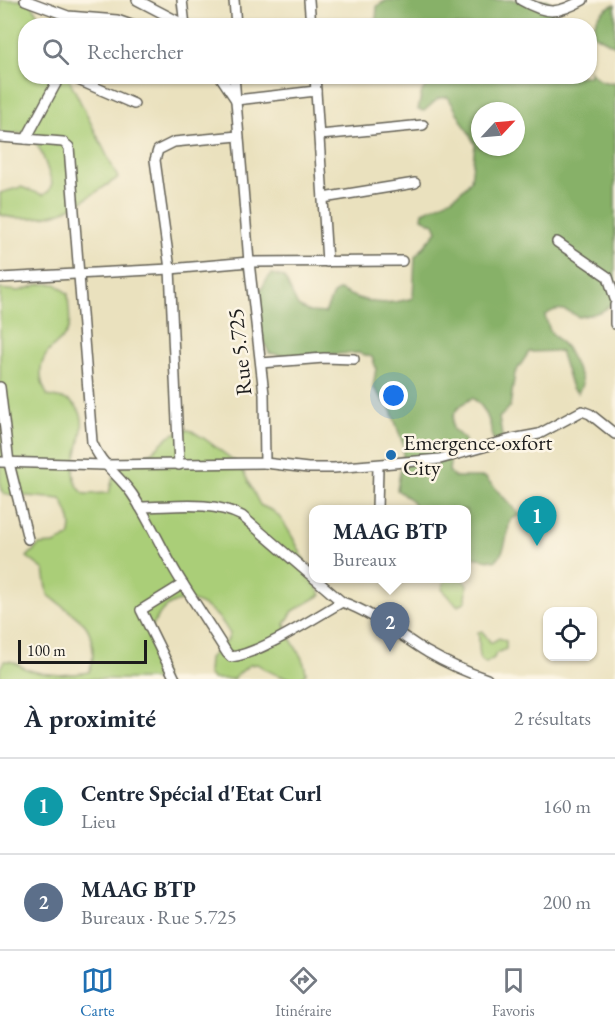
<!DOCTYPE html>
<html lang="fr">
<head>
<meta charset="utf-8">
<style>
	:root { --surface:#fff; --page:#f2f2f3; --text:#1f2937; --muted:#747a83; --line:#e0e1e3; --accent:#1f6fb2 }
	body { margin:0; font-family:"EB Garamond",serif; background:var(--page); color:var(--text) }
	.controls { position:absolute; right:18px; bottom:18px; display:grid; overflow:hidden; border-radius:12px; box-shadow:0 2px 4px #0004 }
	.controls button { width:54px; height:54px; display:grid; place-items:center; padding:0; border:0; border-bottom:2px solid var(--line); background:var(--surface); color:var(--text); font:30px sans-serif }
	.compass { position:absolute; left:471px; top:102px; width:54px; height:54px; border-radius:50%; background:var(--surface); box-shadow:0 2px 4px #0004; rotate:64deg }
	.scale { position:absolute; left:18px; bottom:15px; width:129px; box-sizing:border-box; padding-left:6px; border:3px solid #1c1c1c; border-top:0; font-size:16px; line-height:21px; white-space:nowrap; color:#1c1c1c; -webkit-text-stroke:4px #fcf5e5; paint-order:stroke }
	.you { position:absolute; left:394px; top:396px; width:21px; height:21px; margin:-15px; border:4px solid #fff; border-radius:50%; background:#1a73e8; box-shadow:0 0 0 9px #1a73e833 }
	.badge { display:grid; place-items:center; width:39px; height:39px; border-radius:50%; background:var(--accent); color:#fff; font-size:20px; font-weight:700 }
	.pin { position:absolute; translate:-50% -50px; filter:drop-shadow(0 2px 3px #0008) }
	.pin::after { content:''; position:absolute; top:32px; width:21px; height:18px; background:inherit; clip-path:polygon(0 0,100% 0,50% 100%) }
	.popup { position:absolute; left:309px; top:505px; width:162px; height:78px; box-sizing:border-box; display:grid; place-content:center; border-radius:12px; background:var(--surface); filter:drop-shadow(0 2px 4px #0005); font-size:20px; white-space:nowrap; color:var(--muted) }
	.popup b { font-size:22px; color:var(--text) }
	.popup::after { content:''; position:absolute; left:50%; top:100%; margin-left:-12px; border:12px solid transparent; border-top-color:var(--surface) }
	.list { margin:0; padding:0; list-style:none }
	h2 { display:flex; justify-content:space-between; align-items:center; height:78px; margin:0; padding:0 24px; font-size:26px }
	h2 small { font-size:20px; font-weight:400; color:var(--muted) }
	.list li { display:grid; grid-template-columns:39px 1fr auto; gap:18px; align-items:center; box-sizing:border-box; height:96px; padding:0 24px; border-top:2px solid var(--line) }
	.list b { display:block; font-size:22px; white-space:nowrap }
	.list p { margin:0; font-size:20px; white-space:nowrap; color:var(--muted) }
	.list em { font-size:20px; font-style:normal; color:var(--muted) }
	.icon { flex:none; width:33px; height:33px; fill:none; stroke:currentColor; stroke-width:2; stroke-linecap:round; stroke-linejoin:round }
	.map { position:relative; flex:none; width:615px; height:679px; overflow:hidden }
	.search { position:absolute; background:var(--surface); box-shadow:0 2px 4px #0004; left:18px; right:18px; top:18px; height:66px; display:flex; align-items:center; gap:15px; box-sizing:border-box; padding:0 21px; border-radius:24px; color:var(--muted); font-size:22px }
	.sheet { height:270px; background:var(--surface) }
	nav { display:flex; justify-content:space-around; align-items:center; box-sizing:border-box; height:84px; border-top:2px solid var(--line); background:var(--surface); font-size:16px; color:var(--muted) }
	nav a { display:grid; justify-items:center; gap:3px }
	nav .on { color:var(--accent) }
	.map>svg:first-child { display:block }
</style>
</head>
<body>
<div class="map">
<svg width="615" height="679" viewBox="0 0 615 679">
	<rect width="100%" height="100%" fill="#fcf5e5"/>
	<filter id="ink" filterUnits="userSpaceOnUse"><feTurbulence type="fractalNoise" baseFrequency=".0167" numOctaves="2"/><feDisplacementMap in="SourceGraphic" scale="12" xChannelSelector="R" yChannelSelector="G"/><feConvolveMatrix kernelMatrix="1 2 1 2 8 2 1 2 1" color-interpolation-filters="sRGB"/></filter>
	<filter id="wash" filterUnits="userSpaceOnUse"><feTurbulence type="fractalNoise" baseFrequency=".008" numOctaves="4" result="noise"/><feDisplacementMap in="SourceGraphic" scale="24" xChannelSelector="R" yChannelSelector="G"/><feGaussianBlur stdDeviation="1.35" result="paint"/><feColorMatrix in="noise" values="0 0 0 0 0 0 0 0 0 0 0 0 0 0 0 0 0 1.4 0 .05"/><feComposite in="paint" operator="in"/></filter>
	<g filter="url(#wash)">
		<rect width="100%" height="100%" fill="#eae1be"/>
		<g fill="#aace78" stroke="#63754a" stroke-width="1.5">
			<path d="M 0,0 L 30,0 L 43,25 L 26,26 L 26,76 L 68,77 L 118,178 C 85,198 64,220 23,218 C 15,218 7,218 0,214 L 0,193 L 21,187 L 43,195 L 49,191 L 52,183 C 47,169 39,132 19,133 C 13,133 6,137 0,139 Z"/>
			<path d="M 41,284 L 56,284 L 68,294 C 68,304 71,317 69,327 C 65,343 44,346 41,369 C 40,379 43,388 48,396 C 54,398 66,398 71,402 C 103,423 54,472 85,494 L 109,493 L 113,477 L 123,464 L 151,453 L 169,436 L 184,429 L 192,431 L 205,439 L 237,463 L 242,469 L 260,505 C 264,507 269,509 273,511 C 289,522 311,576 321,595 L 293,611 L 285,624 C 288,642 305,655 306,673 L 301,679 C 284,679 272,674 257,664 L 249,665 L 233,679 L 213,679 L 208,674 L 209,658 L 227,641 L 230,634 C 217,610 190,588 164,609 C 159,613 155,622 151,628 L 164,679 L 0,679 L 0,668 L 4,661 C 14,660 18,665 26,669 C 45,676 69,676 89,672 C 95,659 94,638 86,626 C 80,618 57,602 48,595 L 44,570 L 27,557 L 39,545 L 54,544 L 69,537 C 74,523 68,512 61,499 L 4,494 L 0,486 L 0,289 L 19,291 Z"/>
			<polygon points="445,579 461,579 467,584 466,601 458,606 442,589"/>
			<path d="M 482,631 L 491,643 L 499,638 L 506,641 L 506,649 L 496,653 L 494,658 L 486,663 L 481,660 C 478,652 480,641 478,632 Z"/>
		</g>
		<g fill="#87b168" stroke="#526642" stroke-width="1.5" fill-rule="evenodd">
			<polygon points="387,0 548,0 558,25 382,26 376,21 377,6"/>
			<path d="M 615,4 L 615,46 L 593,34 C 594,18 601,10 615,4 Z"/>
			<path d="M 590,71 C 598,80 603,84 615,82 L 615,298 C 606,314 596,313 579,317 C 567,310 557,305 545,316 L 550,331 L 566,348 L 581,377 L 582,385 L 578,393 L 572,388 L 560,351 L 529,352 L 515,373 L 510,407 L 499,418 L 503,441 L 496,443 C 490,437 492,431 490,424 C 487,414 481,403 472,398 C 459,406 450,412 453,429 L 465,440 L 465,449 L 451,456 L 449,471 L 454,477 L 485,477 L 520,515 L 510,520 C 507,533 506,553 495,561 L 467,556 L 466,510 L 416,509 L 412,501 L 397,490 L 404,447 L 391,410 L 373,387 L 376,368 L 372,357 L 359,353 L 285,356 L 269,353 C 257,329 251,293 272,274 L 284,277 L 298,306 L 309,312 L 325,313 L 333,294 L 340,290 C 365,304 386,306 413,298 L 415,257 L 437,231 L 434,224 L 422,218 L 423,212 C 442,204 459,197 471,180 L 475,144 L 448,97 L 439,98 L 424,111 L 418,110 L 422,91 L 433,77 L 590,76 ZM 480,111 L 516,111 L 516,147 L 480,147 Z"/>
		</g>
	</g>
	<g filter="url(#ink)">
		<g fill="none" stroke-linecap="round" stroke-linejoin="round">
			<g stroke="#646155" stroke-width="12">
				<g id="minor">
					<polyline points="25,0 68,16 117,20 134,26"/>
					<polyline points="137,0 185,25"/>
					<polyline points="182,0 185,26"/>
					<polyline points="234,0 236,26"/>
					<polyline points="309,0 311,26"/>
					<path d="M 521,0 C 547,15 558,14 583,0"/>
					<polyline points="69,76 134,104"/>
					<polyline points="220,76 236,100 316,91"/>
					<polyline points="315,76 327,262"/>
					<polyline points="320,135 423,125"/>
					<path d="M 0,137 L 63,142 L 69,147 L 92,442 C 100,464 119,475 132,494 C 151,522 164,555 183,584"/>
					<polyline points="26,139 60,76"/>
					<polyline points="323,198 415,183"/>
					<polyline points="557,242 608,277 615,299"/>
					<polyline points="0,278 170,269 249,262 402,261"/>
					<polyline points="615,305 615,324"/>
					<polyline points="261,363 324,358 354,359"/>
					<polyline points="0,387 9,463 28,539"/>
					<polyline points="0,462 104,465 265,463 264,394 249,262 234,76"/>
					<polyline points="265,463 308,468 334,468 440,459 512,439 539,434 582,411 590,414 615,434"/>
					<polyline points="179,465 170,269 155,160 158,150 174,142 238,136"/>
					<path d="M 140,507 C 174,507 211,500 242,516 L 314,578"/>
					<polyline points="377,510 378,466"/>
					<polyline points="314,578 342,602"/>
					<path d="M 175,679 L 141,610 L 183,584 L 227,653 L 231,657 C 260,654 315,617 342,602 C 374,613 398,634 427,652 C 446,663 466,672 487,679"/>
				</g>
			</g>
			<use href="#minor" stroke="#fff" stroke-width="9"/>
		</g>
	</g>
	<circle fill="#1f6fb2" stroke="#fcf5e5" stroke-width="2" cx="391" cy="455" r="6"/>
	<g text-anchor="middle" stroke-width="5" stroke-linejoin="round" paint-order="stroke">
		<g font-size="22" fill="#1c1c1c" stroke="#fcf5e5">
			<text transform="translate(239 352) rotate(-96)" y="8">Rue 5.725</text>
		</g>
		<g font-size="22" fill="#1c1c1c" stroke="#fcf5e5" text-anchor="start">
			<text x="403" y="450">Emergence-oxfort<tspan x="403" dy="25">City</tspan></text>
		</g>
	</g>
</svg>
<div class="controls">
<button><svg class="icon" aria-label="locate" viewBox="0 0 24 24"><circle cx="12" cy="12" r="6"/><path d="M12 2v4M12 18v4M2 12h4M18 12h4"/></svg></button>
</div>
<svg class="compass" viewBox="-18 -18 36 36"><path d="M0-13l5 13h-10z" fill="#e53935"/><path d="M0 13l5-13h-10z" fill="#747a83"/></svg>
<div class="scale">100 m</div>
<div class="you"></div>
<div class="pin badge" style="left:537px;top:546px;background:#0f9aa8">1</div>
<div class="pin badge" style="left:390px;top:652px;background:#5c6f8a">2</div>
<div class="popup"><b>MAAG BTP</b>Bureaux</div>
<div class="search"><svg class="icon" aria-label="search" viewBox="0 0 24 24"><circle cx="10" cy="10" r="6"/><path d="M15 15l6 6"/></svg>Rechercher</div>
</div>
<section class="sheet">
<h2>À proximité<small>2 résultats</small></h2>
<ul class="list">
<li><span class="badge" style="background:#0f9aa8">1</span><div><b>Centre Spécial d'Etat Curl</b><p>Lieu</p></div><em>160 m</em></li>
<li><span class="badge" style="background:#5c6f8a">2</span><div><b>MAAG BTP</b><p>Bureaux · Rue 5.725</p></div><em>200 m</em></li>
</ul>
</section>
<nav>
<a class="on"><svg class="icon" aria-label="map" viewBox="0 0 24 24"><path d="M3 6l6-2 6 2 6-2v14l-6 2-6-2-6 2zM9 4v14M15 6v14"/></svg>Carte</a>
<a><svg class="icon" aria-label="directions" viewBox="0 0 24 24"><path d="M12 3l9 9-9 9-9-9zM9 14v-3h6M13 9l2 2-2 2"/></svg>Itinéraire</a>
<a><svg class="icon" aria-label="saved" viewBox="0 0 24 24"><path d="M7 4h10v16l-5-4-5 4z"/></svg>Favoris</a>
</nav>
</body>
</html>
